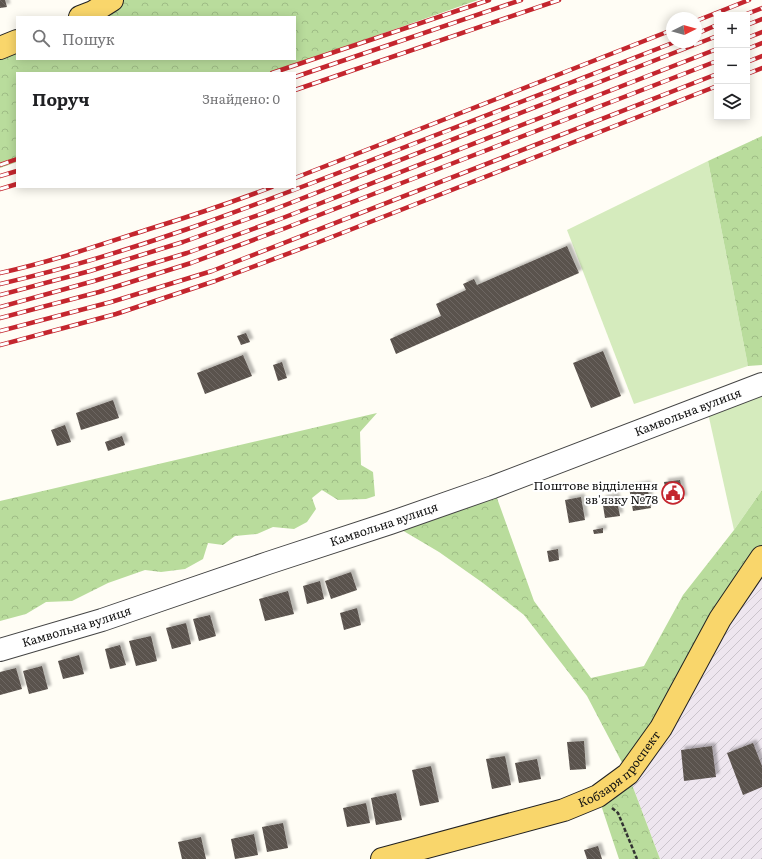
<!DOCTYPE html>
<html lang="uk">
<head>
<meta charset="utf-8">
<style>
	:root { --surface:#fff; --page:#f6f6f6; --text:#202124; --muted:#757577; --line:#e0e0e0 }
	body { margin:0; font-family:Literata,serif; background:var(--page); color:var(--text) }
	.controls { position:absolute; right:12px; top:12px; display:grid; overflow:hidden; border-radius:0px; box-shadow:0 2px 10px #0003 }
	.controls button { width:36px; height:36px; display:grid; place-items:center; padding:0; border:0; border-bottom:1px solid var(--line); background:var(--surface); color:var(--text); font:20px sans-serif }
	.compass { position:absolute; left:666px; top:12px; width:36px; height:36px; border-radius:50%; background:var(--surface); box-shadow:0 2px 10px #0003; rotate:85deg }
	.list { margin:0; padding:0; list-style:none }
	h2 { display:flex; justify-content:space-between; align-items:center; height:52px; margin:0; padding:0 16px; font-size:17px }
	h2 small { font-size:13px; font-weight:400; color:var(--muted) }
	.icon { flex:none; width:22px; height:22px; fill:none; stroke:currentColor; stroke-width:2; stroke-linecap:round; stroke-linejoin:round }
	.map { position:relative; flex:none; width:762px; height:859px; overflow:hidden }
	.search { position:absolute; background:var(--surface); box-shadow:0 2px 10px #0003; left:16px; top:16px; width:280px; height:44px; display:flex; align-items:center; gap:10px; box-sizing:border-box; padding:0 14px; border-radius:0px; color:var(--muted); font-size:15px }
	.panel { position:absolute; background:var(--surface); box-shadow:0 2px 10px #0003; left:16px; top:72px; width:280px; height:116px; border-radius:0px }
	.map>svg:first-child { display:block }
</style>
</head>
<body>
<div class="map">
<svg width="762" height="859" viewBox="0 0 762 859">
	<defs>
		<pattern id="industrial-furrows" width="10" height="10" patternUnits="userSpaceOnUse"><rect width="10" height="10" fill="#eee6ef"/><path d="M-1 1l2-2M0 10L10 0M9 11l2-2" fill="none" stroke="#cbc4cc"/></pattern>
		<pattern id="forest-crowns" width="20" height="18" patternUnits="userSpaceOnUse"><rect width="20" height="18" fill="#b9dc9c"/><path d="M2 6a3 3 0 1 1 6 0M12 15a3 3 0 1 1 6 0" fill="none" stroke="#9ebc85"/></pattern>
		<pattern id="building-back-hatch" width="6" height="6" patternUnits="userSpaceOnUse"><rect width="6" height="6" fill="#5a524d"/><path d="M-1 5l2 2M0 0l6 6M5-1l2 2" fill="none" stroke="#6d6662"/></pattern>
		<filter id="shadow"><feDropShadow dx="3.5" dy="-3.5" stdDeviation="1" flood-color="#0004"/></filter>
	</defs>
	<rect width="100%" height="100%" fill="#fffdf5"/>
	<polygon fill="url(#industrial-furrows)" points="762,557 762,859 660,859 628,774"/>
	<g fill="#d5ebbd">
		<polygon points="708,161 748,366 634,404 567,230"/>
		<polygon points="762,384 762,490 734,530 706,404"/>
	</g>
	<g fill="url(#forest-crowns)">
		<polygon points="115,0 478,0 270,73 17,73 17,162 0,168 0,53 17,46 17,59 295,59 295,17 89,17"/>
		<polygon points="762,136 762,365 748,366 708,161"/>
		<polygon points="377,413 360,432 361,465 373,472 375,496 366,499 338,500 322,490 312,498 316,509 307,522 294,529 273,527 257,534 235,536 223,545 208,543 203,559 185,569 161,572 145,570 108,583 72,601 46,602 26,614 0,621 0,501"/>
		<polygon points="493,487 534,601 591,678 644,666 683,595 734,530 762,490 762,557 628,774 660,859 619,859 598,796 628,774 587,696 524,615 483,583 439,552 390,523"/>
	</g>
	<g fill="url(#building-back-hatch)" filter="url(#shadow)">
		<polygon points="0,0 5,0 7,7 0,8"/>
		<polygon points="567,246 579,273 396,354 390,339 441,316 436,304 466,290 463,284 474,279 477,285"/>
		<polygon points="246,333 250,342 241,345 237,336"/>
		<polygon points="603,351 621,396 591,408 573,363"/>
		<polygon points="243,355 252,376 205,394 197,373"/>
		<polygon points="282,362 287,378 278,381 273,365"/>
		<polygon points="113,400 119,418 81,430 76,413"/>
		<polygon points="65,425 71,442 57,446 51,430"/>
		<polygon points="122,436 125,445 108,451 105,442"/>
		<polygon points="680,480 684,499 668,502 664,482"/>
		<polygon points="647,484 651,508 633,511 629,487"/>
		<polygon points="616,496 620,516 605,518 602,499"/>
		<polygon points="581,497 585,520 569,523 565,500"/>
		<polygon points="603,528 603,533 594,534 593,530"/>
		<polygon points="558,549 559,560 549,562 547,551"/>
		<polygon points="351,572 357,590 331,599 325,581"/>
		<polygon points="320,581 324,599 307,604 303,586"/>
		<polygon points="288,591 294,614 265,621 259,599"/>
		<polygon points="357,608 361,625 344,630 340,613"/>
		<polygon points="210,615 216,636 199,641 193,619"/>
		<polygon points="186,623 191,644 172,649 166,628"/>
		<polygon points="151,636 157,661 136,666 129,641"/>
		<polygon points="120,645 126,665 110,669 105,649"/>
		<polygon points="79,655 84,674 63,679 58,661"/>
		<polygon points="42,666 48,689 29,694 23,671"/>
		<polygon points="16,668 22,689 0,695 0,672"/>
		<polygon points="584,741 586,769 570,770 567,742"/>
		<polygon points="753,743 762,766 762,787 743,795 727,753"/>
		<polygon points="712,746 716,777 684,781 681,750"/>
		<polygon points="505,756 511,785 492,789 486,759"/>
		<polygon points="537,759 541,779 519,783 515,763"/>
		<polygon points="431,766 439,802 420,806 412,770"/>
		<polygon points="396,793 402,820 376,825 371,798"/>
		<polygon points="366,803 370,823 347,827 343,808"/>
		<polygon points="283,823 288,848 267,852 262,827"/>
		<polygon points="254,834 258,855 235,859 231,839"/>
		<polygon points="201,837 206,859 182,859 178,842"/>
		<polygon points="598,846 602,859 587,859 584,850"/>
	</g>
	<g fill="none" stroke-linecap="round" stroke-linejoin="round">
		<g stroke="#444" stroke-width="24">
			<g id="minor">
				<path id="s1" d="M 0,650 L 102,620 L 268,563 L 390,523 L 493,487 L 762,384"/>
			</g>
		</g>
		<g stroke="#222" stroke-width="24">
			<g id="major">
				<polyline points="80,17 93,12 112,0"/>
				<polyline points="0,48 17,41"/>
				<path id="s2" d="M 382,859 L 564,810 L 598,796 L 628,774 L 661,728 L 720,619 L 762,557"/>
			</g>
		</g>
		<polyline stroke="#333" stroke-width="2.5" stroke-dasharray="4 2" stroke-linecap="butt" points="612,808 618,813 637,859"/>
		<use href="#minor" stroke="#fff" stroke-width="22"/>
		<use href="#major" stroke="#f9d66b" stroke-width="22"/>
		<g stroke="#c4262e" stroke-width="4.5">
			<g id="rail">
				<polyline points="744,15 762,8"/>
				<polyline points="696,21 749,0"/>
				<polyline points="747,25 762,19"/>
				<polyline points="696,34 717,25"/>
				<polyline points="747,38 762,32"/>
				<polyline points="747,49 762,43"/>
				<polyline points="747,62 762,56"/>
				<polyline points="272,73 489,0"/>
				<polyline points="747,74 762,68"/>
				<polyline points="295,77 521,0"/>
				<polyline points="295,90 559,0"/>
				<polyline points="0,165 17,159"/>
				<polyline points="0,176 17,171"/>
				<polyline points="295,178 672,30"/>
				<polyline points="0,189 17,184"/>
				<path d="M 0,273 C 50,262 97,246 146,230 C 188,217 230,203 272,187"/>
				<path d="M 0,284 C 127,255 248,208 369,161 C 471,122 573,82 675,42"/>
				<polyline points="0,295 90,271 183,242 275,209 717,36"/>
				<polyline points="0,307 94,281 187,253 280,219 717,49"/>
				<polyline points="0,318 99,292 191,263 283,229 717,61"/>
				<polyline points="0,331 111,302 212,271 717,74"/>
				<polyline points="0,345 116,314 215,281 319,242 717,86"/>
			</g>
		</g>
		<use href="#rail" stroke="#fff" stroke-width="3" stroke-dasharray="9" stroke-linecap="butt"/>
	</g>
	<defs>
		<g id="civic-ring" transform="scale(1.15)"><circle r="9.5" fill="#fff" stroke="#c4262e" stroke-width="1.5"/><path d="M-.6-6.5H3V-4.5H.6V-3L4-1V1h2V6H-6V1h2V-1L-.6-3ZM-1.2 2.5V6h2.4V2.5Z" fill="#c4262e"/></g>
	</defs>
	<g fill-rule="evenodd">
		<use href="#civic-ring" x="673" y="493"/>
	</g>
	<g text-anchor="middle" stroke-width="4" stroke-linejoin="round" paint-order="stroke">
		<g font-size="12" fill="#111" stroke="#fff">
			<text dy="4" stroke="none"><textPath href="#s1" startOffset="728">Камвольна вулиця</textPath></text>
			<text dy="4" stroke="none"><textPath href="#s1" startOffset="404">Камвольна вулиця</textPath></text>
			<text dy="4" stroke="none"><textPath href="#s1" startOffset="80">Камвольна вулиця</textPath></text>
			<text dy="4" stroke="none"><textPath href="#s2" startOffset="259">Кобзаря проспект</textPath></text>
		</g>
		<g font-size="12" fill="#111" stroke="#fff" text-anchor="end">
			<text x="658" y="490">Поштове відділення<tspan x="658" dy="14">зв'язку №78</tspan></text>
		</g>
	</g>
</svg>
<div class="controls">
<button>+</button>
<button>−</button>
<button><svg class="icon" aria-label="layers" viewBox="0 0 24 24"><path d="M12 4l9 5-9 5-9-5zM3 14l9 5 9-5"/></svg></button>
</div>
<svg class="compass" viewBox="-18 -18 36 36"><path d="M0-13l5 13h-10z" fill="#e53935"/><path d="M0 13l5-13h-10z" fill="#757577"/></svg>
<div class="search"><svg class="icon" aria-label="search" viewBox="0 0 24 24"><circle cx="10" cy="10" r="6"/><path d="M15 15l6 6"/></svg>Пошук</div>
<section class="panel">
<h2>Поруч<small>Знайдено: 0</small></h2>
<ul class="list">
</ul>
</section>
</div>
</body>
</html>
